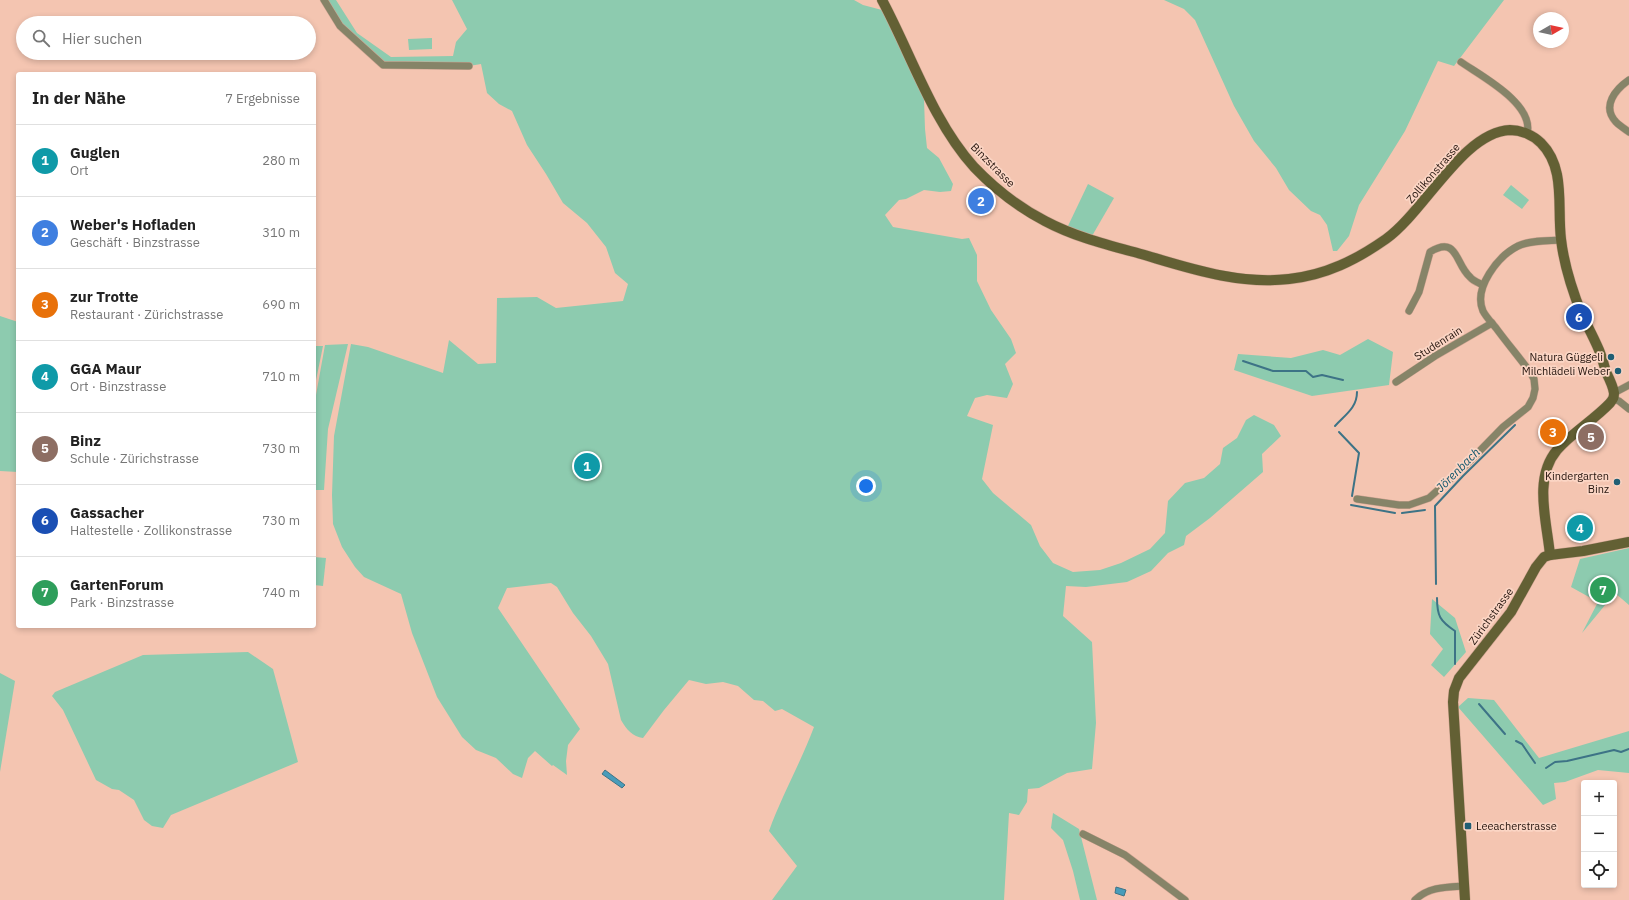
<!DOCTYPE html>
<html lang="de">
<head>
<meta charset="utf-8">
<style>
	:root { --surface:#fff; --page:#f6f6f6; --text:#222; --muted:#767676; --line:#e0e0e0; --accent:#7c3aed }
	body { margin:0; font-family:"IBM Plex Sans",sans-serif; background:var(--page); color:var(--text) }
	.controls { position:absolute; right:12px; bottom:12px; display:grid; overflow:hidden; border-radius:4px; box-shadow:0 2px 6px #0003 }
	.controls button { width:36px; height:36px; display:grid; place-items:center; padding:0; border:0; border-bottom:1px solid var(--line); background:var(--surface); color:var(--text); font:20px sans-serif }
	.compass { position:absolute; left:1533px; top:12px; width:36px; height:36px; border-radius:50%; background:var(--surface); box-shadow:0 2px 6px #0003; rotate:81deg }
	.you { position:absolute; left:866px; top:486px; width:14px; height:14px; margin:-10px; border:3px solid #fff; border-radius:50%; background:#1a73e8; box-shadow:0 0 0 6px #1a73e833 }
	.badge { display:grid; place-items:center; width:26px; height:26px; border-radius:50%; background:var(--accent); color:#fff; font-size:13px; font-weight:700 }
	.pin { position:absolute; translate:-50% -50%; border:2px solid #fff; box-shadow:0 1px 4px #0006 }
	.list { margin:0; padding:0; list-style:none }
	h2 { display:flex; justify-content:space-between; align-items:center; height:52px; margin:0; padding:0 16px; font-size:17px }
	h2 small { font-size:13px; font-weight:400; color:var(--muted) }
	.list li { display:grid; grid-template-columns:26px 1fr auto; gap:12px; align-items:center; box-sizing:border-box; height:72px; padding:0 16px; border-top:1px solid var(--line) }
	.list b { display:block; font-size:15px; white-space:nowrap }
	.list p { margin:0; font-size:13px; white-space:nowrap; color:var(--muted) }
	.list em { font-size:13px; font-style:normal; color:var(--muted) }
	.icon { flex:none; width:22px; height:22px; fill:none; stroke:currentColor; stroke-width:2; stroke-linecap:round; stroke-linejoin:round }
	.map { position:relative; flex:none; width:1629px; height:900px; overflow:hidden }
	.search { position:absolute; background:var(--surface); box-shadow:0 2px 6px #0003; left:16px; top:16px; width:300px; height:44px; display:flex; align-items:center; gap:10px; box-sizing:border-box; padding:0 14px; border-radius:22px; color:var(--muted); font-size:15px }
	.panel { position:absolute; background:var(--surface); box-shadow:0 2px 6px #0003; left:16px; top:72px; width:300px; height:556px; border-radius:4px }
	.map>svg:first-child { display:block }
</style>
</head>
<body>
<div class="map">
<svg width="1629" height="900" viewBox="0 0 1629 900">
	<rect width="100%" height="100%" fill="#f4c5b1"/>
	<g fill="#8dcbaf">
		<path d="M 324,0 L 336,0 L 357,33 L 391,57 L 453,56 L 456,42 L 467,29 L 452,0 L 854,0 L 863,5 L 882,10 L 924,99 L 925,129 L 927,148 L 939,158 L 953,184 L 951,191 L 940,192 L 924,190 L 906,199 L 899,200 L 885,215 L 893,227 L 962,239 L 969,238 L 977,255 L 977,281 L 991,310 L 1011,339 L 1016,353 L 1005,364 L 1013,384 L 1007,398 L 987,395 L 975,398 L 967,416 L 993,425 L 982,479 L 993,493 L 1031,525 L 1040,546 L 1053,563 L 1073,572 L 1100,570 L 1121,563 L 1150,549 L 1165,533 L 1168,501 L 1185,483 L 1204,478 L 1220,464 L 1223,448 L 1237,438 L 1246,420 L 1254,415 L 1274,425 L 1281,436 L 1262,454 L 1263,472 L 1210,518 L 1186,536 L 1184,545 L 1168,553 L 1151,571 L 1127,582 L 1086,587 L 1066,586 L 1063,616 L 1092,642 L 1096,723 L 1092,769 L 1067,773 L 1039,788 L 1028,789 L 1027,802 L 1019,815 L 1009,813 L 1004,900 L 772,900 L 797,866 L 769,831 C 782,795 801,762 814,727 L 782,709 L 775,711 L 763,701 L 754,700 L 738,686 L 723,682 L 706,684 L 689,680 L 664,710 L 643,738 C 633,737 626,729 621,720 L 608,664 L 591,636 L 573,613 L 557,587 L 551,583 L 507,588 L 498,608 L 580,729 L 568,745 L 566,761 L 567,775 L 553,765 L 552,766 L 535,751 L 528,758 L 522,778 L 513,774 L 496,758 L 476,750 L 462,737 L 437,697 L 412,633 L 401,594 L 364,577 L 355,567 L 342,547 L 333,524 L 332,495 L 334,436 L 351,344 L 368,347 L 443,373 L 449,340 L 478,364 L 496,363 L 497,298 L 537,297 L 556,308 L 623,301 L 628,284 L 615,273 L 606,247 L 587,223 L 563,203 L 546,174 L 527,145 L 512,111 L 499,104 L 487,93 L 481,64 L 469,66 L 383,65 L 352,38 Z"/>
		<polygon points="1164,0 1504,0 1454,66 1438,61 1405,131 1359,205 1349,236 1337,251 1333,251 1327,225 1320,215 1311,211 1289,190 1276,168 1254,141 1234,106 1195,20 1184,9"/>
		<polygon points="432,38 432,49 409,50 408,39"/>
		<polygon points="1088,184 1114,198 1092,236 1067,228"/>
		<polygon points="1511,185 1529,200 1522,209 1503,195"/>
		<polygon points="0,316 18,322 18,472 0,471"/>
		<polygon points="1368,339 1393,352 1389,385 1312,396 1234,370 1238,354 1291,358 1323,350 1340,355"/>
		<polygon points="348,344 328,429 324,490 314,490 314,395 316,395 325,345"/>
		<polygon points="314,346 323,346 314,390"/>
		<polygon points="1629,548 1629,605 1615,593 1582,633 1598,602 1571,587 1580,559"/>
		<polygon points="314,557 326,558 323,586 314,585"/>
		<polygon points="1432,599 1455,618 1466,652 1444,677 1431,665 1443,649 1430,634"/>
		<polygon points="248,652 273,669 298,762 171,815 163,828 152,826 144,820 134,800 119,790 112,789 96,780 63,710 52,696 55,692 143,655"/>
		<polygon points="0,673 15,681 0,772"/>
		<polygon points="1468,698 1494,700 1539,758 1629,731 1629,773 1598,770 1565,782 1554,783 1556,799 1543,805 1458,707"/>
		<polygon points="1053,813 1079,829 1097,900 1080,900 1073,871 1063,840 1051,828"/>
	</g>
	<g fill="#489cba" stroke="#3d7386">
		<polygon points="605,770 625,785 622,788 602,774"/>
		<polygon points="1116,887 1126,890 1124,896 1115,893"/>
	</g>
	<g fill="none" stroke-linecap="round" stroke-linejoin="round">
		<g stroke="#3d7386" stroke-width="2">
			<polyline points="1243,361 1273,371 1306,371 1313,377 1322,375 1343,380"/>
			<path d="M 1335,426 C 1345,415 1357,408 1357,392"/>
			<polyline points="1339,432 1359,453 1352,496"/>
			<polyline points="1351,505 1395,513"/>
			<polyline points="1402,513 1425,510"/>
			<polyline points="1436,584 1435,506 1463,476 1515,425"/>
			<path d="M 1437,598 C 1437,616 1440,621 1455,631 L 1455,664"/>
			<polyline points="1479,704 1505,734"/>
			<polyline points="1516,741 1522,744 1535,763"/>
			<polyline points="1546,768 1555,762 1567,761 1614,750 1621,752 1629,749"/>
		</g>
		<g stroke="#cfa593" stroke-width="8">
			<g id="street">
				<polyline points="324,0 340,26 383,65 469,66"/>
				<path d="M 1461,62 C 1481,76 1535,104 1527,134"/>
				<path d="M 1629,80 C 1616,89 1601,106 1616,122 C 1620,126 1625,129 1629,132"/>
				<path d="M 1409,311 L 1419,292 L 1430,252 C 1458,235 1455,264 1470,277 C 1473,281 1479,283 1483,285"/>
				<polyline points="1396,382 1435,356 1492,323"/>
				<polyline points="1614,393 1629,385"/>
				<polyline points="1613,399 1619,401 1629,409"/>
				<path d="M 1357,499 L 1399,505 L 1409,505 L 1429,498 L 1468,463 L 1503,427 L 1528,407 L 1533,398 L 1535,389 L 1534,379 L 1530,372 C 1519,357 1507,343 1496,328 C 1492,323 1486,317 1483,311 C 1473,288 1498,256 1518,246 C 1531,240 1547,241 1561,240"/>
				<polyline points="1083,834 1125,855 1185,900"/>
				<path d="M 1415,900 C 1428,887 1446,887 1464,886"/>
			</g>
		</g>
		<g stroke="#cfa593" stroke-width="11">
			<g id="secondary">
				<path d="M 882,0 C 911,54 933,122 974,167 C 995,189 1018,207 1045,221 C 1075,237 1108,245 1141,254 C 1189,268 1238,285 1289,279 C 1326,275 1356,260 1386,239 C 1425,211 1463,132 1510,130 C 1521,130 1533,135 1541,143 C 1566,168 1557,207 1561,239 C 1564,266 1572,290 1582,315 C 1588,327 1594,338 1599,350 C 1602,357 1604,365 1606,372 C 1609,378 1613,386 1614,393 C 1614,398 1613,399 1610,403 C 1594,420 1573,432 1557,450 C 1533,478 1547,522 1550,555"/>
				<polyline points="1465,900 1453,702 1454,691 1459,678 1511,612 1536,567 1544,557 1550,555 1583,551 1629,542"/>
			</g>
		</g>
		<use href="#street" stroke="#868468" stroke-width="7"/>
		<use href="#secondary" stroke="#636034" stroke-width="10"/>
	</g>
	<g fill="#1f5e74" stroke="#fbd5c4" stroke-width="1.5">
		<circle cx="1611" cy="357" r="4"/>
		<circle cx="1618" cy="371" r="4"/>
		<circle cx="1617" cy="482" r="4"/>
		<rect x="1464" y="822" width="8" height="8" rx="2"/>
	</g>
	<g text-anchor="middle" stroke-width="3.5" stroke-linejoin="round" paint-order="stroke">
		<g font-size="11" fill="#24140d" stroke="#fbd5c4">
			<text transform="translate(993 165) rotate(45)" y="4">Binzstrasse</text>
			<text transform="translate(1433 173) rotate(-49)" y="4">Zollikonstrasse</text>
			<text transform="translate(1438 343) rotate(-32)" y="4">Studenrain</text>
			<text transform="translate(1491 616) rotate(-54)" y="4">Zürichstrasse</text>
		</g>
		<g font-size="11" fill="#24140d" stroke="#fbd5c4" text-anchor="end">
			<text x="1603" y="361">Natura Güggeli</text>
			<text x="1610" y="375">Milchlädeli Weber</text>
			<text x="1609" y="480">Kindergarten<tspan x="1609" dy="13">Binz</tspan></text>
			<text x="1476" y="830" text-anchor="start">Leeacherstrasse</text>
		</g>
		<g font-size="12" font-style="italic" fill="#12566c" stroke="#fbd5c4">
			<text transform="translate(1458 470) rotate(-45)" y="4">Jörenbach</text>
		</g>
	</g>
</svg>
<div class="controls">
<button>+</button>
<button>−</button>
<button><svg class="icon" aria-label="locate" viewBox="0 0 24 24"><circle cx="12" cy="12" r="6"/><path d="M12 2v4M12 18v4M2 12h4M18 12h4"/></svg></button>
</div>
<svg class="compass" viewBox="-18 -18 36 36"><path d="M0-13l5 13h-10z" fill="#e53935"/><path d="M0 13l5-13h-10z" fill="#767676"/></svg>
<div class="you"></div>
<div class="pin badge" style="left:587px;top:466px;background:#0f9aa8">1</div>
<div class="pin badge" style="left:981px;top:201px;background:#3f7fe0">2</div>
<div class="pin badge" style="left:1553px;top:432px;background:#e8710a">3</div>
<div class="pin badge" style="left:1580px;top:528px;background:#0f9aa8">4</div>
<div class="pin badge" style="left:1591px;top:437px;background:#8d6e63">5</div>
<div class="pin badge" style="left:1579px;top:317px;background:#1a4fb4">6</div>
<div class="pin badge" style="left:1603px;top:590px;background:#2e9e5b">7</div>
<div class="search"><svg class="icon" aria-label="search" viewBox="0 0 24 24"><circle cx="10" cy="10" r="6"/><path d="M15 15l6 6"/></svg>Hier suchen</div>
<section class="panel">
<h2>In der Nähe<small>7 Ergebnisse</small></h2>
<ul class="list">
<li><span class="badge" style="background:#0f9aa8">1</span><div><b>Guglen</b><p>Ort</p></div><em>280 m</em></li>
<li><span class="badge" style="background:#3f7fe0">2</span><div><b>Weber's Hofladen</b><p>Geschäft · Binzstrasse</p></div><em>310 m</em></li>
<li><span class="badge" style="background:#e8710a">3</span><div><b>zur Trotte</b><p>Restaurant · Zürichstrasse</p></div><em>690 m</em></li>
<li><span class="badge" style="background:#0f9aa8">4</span><div><b>GGA Maur</b><p>Ort · Binzstrasse</p></div><em>710 m</em></li>
<li><span class="badge" style="background:#8d6e63">5</span><div><b>Binz</b><p>Schule · Zürichstrasse</p></div><em>730 m</em></li>
<li><span class="badge" style="background:#1a4fb4">6</span><div><b>Gassacher</b><p>Haltestelle · Zollikonstrasse</p></div><em>730 m</em></li>
<li><span class="badge" style="background:#2e9e5b">7</span><div><b>GartenForum</b><p>Park · Binzstrasse</p></div><em>740 m</em></li>
</ul>
</section>
</div>
</body>
</html>
